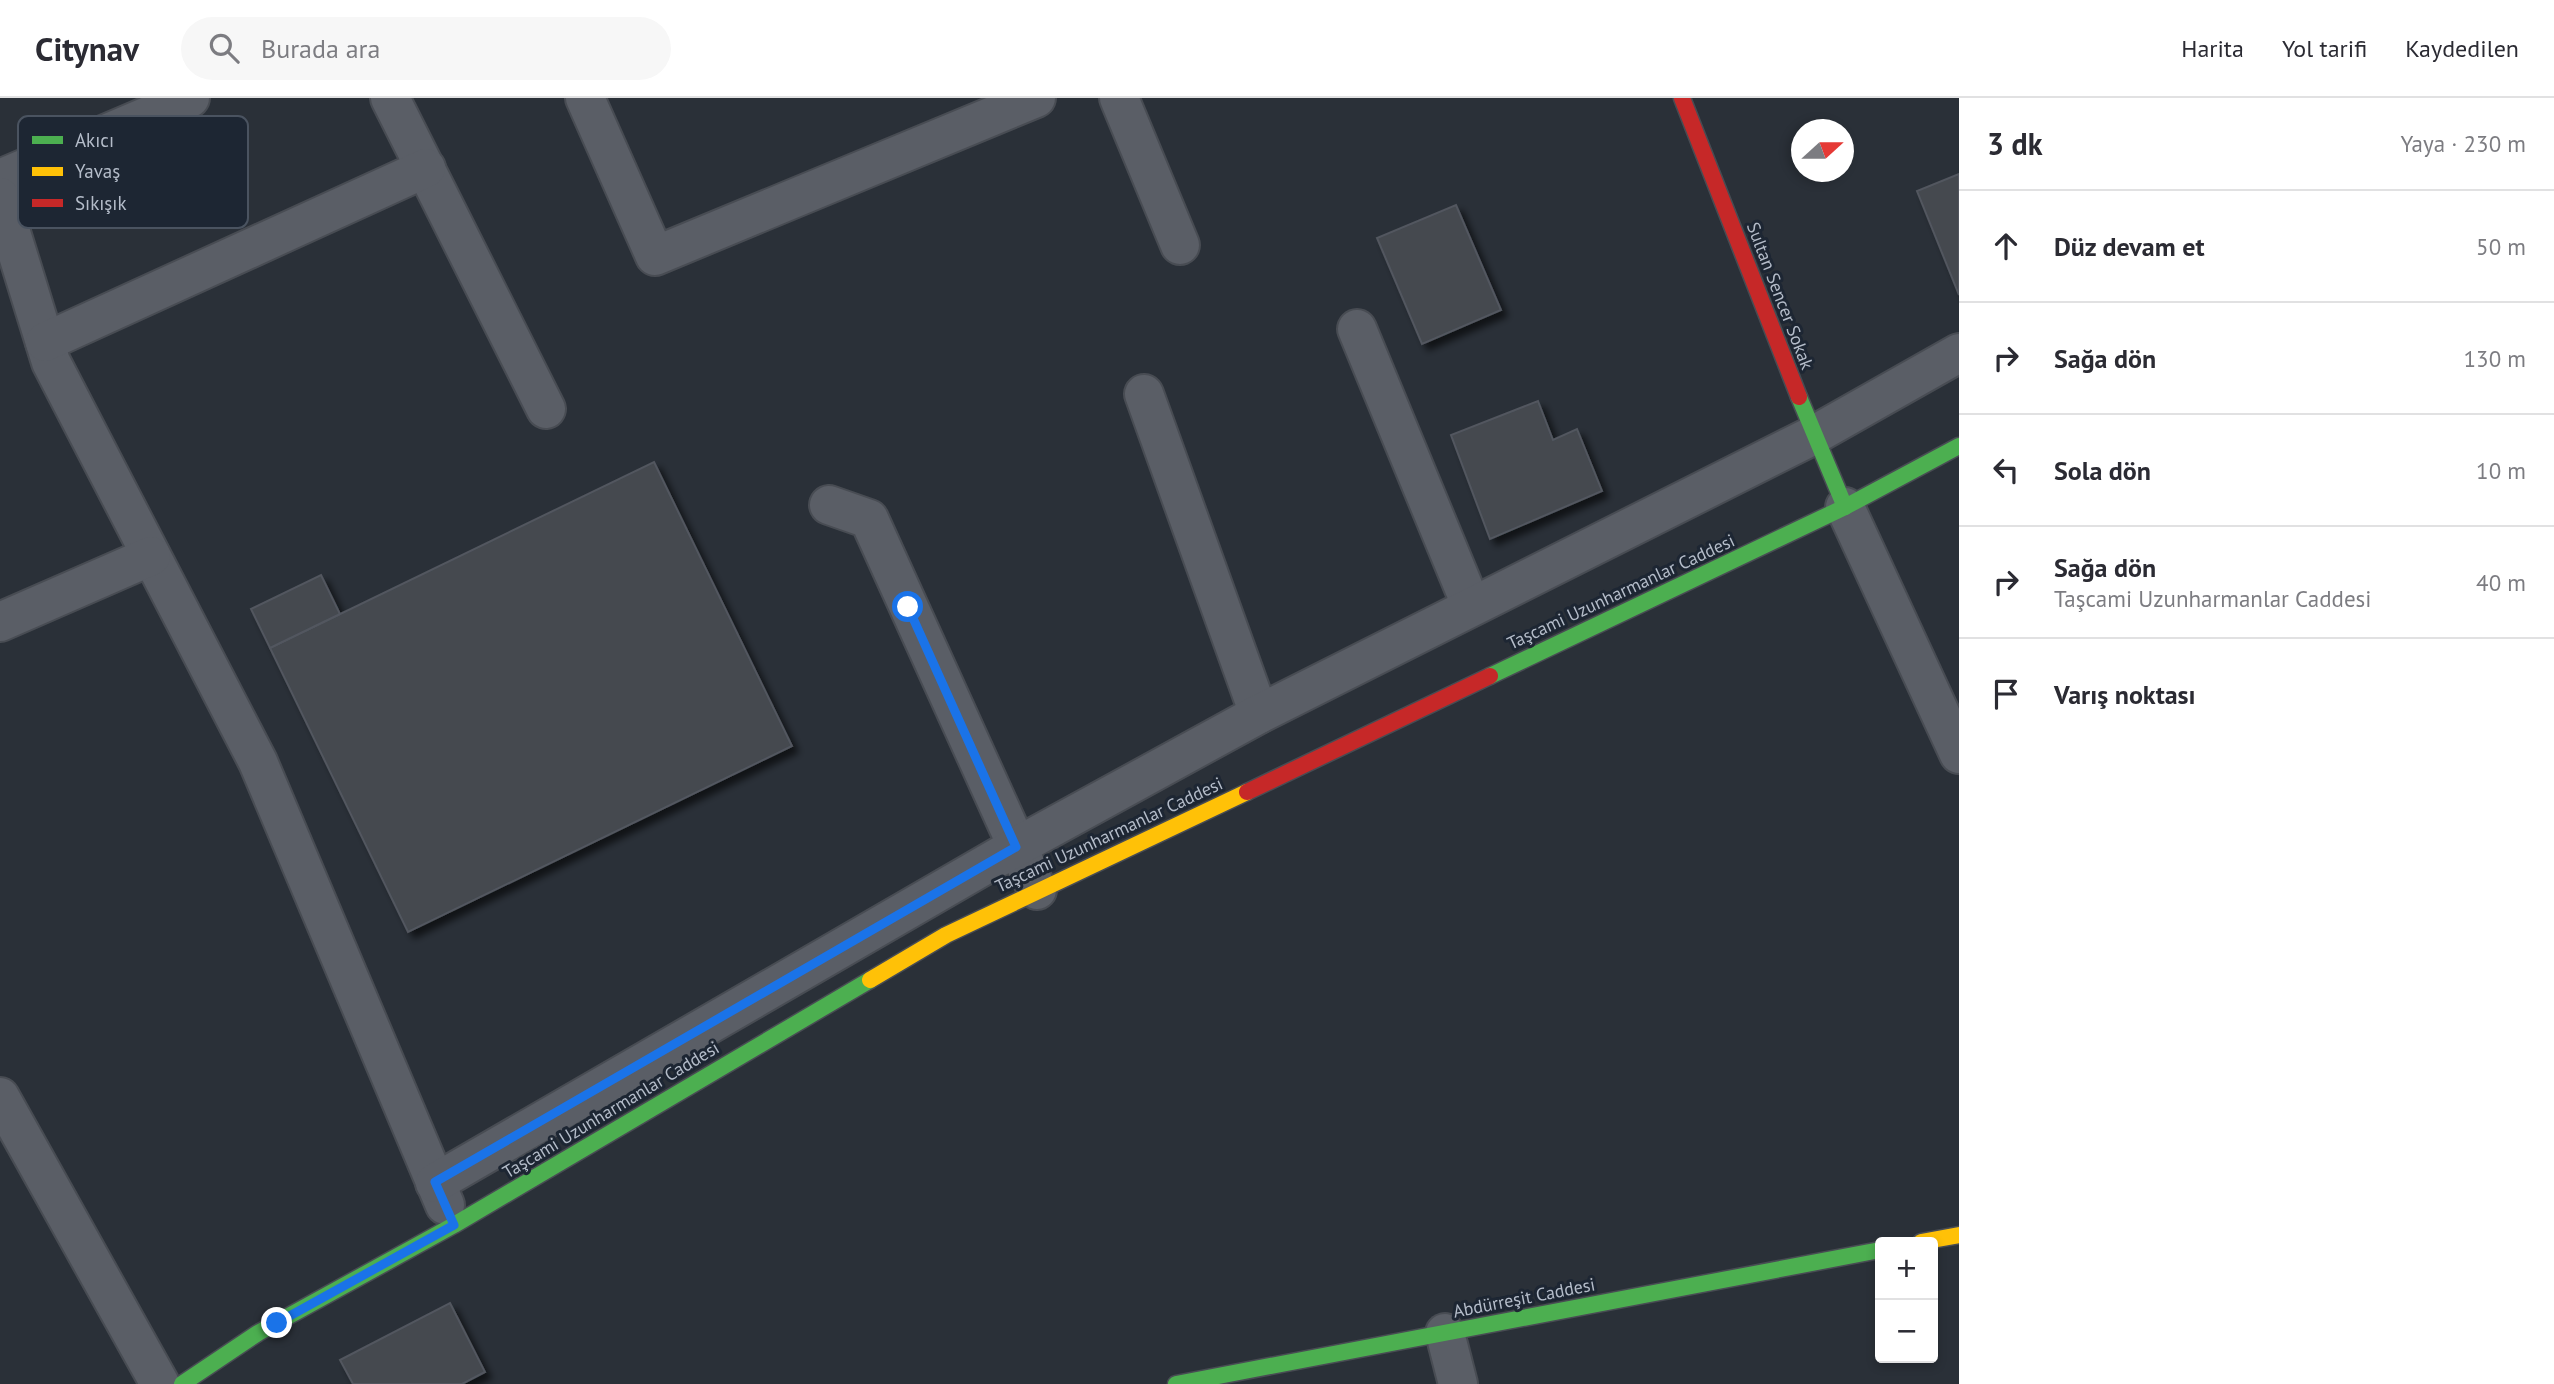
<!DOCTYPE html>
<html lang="tr">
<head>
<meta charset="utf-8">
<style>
	:root { --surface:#fff; --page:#f7f7f7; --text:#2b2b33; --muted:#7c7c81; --line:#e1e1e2 }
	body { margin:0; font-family:"PT Sans",sans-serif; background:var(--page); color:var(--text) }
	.controls { position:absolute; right:21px; bottom:21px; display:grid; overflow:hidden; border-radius:7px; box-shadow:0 4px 10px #0003 }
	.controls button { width:63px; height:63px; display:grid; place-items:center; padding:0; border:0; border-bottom:2px solid var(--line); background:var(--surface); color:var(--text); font:35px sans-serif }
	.compass { position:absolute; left:1791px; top:21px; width:63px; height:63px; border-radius:50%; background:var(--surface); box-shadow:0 4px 10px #0003; rotate:69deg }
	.stop { position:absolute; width:21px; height:21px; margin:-16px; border:5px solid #1a73e8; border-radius:50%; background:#fff }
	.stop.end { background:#1a73e8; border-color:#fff; box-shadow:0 2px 7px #0008 }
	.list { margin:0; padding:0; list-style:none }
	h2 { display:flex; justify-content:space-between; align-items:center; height:91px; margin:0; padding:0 28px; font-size:30px }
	h2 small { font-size:23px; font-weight:400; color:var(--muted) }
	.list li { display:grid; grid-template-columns:46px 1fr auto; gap:21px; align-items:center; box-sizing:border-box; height:112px; padding:0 28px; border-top:2px solid var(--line) }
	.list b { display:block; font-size:26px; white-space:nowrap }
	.list p { margin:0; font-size:23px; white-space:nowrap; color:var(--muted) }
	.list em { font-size:23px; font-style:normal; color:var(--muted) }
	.icon { flex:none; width:38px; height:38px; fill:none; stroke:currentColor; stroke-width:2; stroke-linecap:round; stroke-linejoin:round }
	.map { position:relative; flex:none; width:1959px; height:1286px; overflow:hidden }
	header { display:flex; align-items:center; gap:42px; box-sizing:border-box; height:98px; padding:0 35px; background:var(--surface); border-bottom:2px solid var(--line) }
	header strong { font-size:33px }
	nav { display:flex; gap:38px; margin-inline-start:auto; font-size:24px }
	.search { width:490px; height:63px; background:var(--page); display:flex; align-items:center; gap:18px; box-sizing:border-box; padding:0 24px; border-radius:38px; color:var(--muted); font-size:26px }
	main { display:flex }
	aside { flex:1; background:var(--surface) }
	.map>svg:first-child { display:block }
</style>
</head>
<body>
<header>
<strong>Citynav</strong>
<div class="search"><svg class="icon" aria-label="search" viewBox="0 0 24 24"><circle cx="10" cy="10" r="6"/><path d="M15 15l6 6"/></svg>Burada ara</div>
<nav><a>Harita</a><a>Yol tarifi</a><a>Kaydedilen</a></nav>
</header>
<main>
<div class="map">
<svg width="1959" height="1286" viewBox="0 0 1959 1286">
	<defs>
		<filter id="shadow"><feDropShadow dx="6" dy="6" stdDeviation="3.5" flood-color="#0009"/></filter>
	</defs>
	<rect width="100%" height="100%" fill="#2a3038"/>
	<g fill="#444950" stroke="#52575f" stroke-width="2" filter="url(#shadow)">
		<polygon points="1959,76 1959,197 1917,93"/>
		<polygon points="1456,107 1501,212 1422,246 1377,140"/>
		<polygon points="1538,303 1553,342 1577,331 1602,393 1490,441 1451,337"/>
		<polygon points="654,364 792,648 408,834 270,550"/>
		<polygon points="321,477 340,516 270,550 251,511"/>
		<polygon points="450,1205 485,1274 462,1286 353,1286 340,1262"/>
	</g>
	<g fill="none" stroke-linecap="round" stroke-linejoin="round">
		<g stroke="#484c53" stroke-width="42">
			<g id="street">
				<polyline points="390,0 546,311"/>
				<polyline points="585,0 655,158 1036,0"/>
				<polyline points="1119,0 1180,147"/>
				<polyline points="0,81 190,0"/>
				<polyline points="0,99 51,264 258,664 445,1107"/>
				<polyline points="1357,231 1471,507"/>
				<polyline points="45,244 426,70"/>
				<polyline points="1144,296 1259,616"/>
				<polyline points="829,407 869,421 1037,792"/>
				<polyline points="1845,409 1959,656"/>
				<polyline points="0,524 151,458"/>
				<polyline points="0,999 160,1286"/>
				<polyline points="435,1085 1016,749 1259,616 1814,337 1959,255"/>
				<polyline points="1445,1235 1458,1286"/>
			</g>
		</g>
		<g stroke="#484c53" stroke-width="19">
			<g id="fast">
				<polyline points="1799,299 1845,409"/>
				<polyline points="1490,578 1845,409 1959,348"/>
				<polyline points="182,1286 258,1235 454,1127 870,882"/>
				<polyline points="1176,1286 1880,1152"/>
			</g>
		</g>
		<g stroke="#484c53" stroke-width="19">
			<g id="slow">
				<polyline points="870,882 946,837 1247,694"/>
				<polyline points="1921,1144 1959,1137"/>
			</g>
		</g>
		<g stroke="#484c53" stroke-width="19">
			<g id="jam">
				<polyline points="1682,0 1799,299"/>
				<polyline points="1247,694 1490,578"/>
			</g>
		</g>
		<use href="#street" stroke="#5a5e66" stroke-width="38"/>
		<use href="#fast" stroke="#4caf50" stroke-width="16"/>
		<use href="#slow" stroke="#ffc107" stroke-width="16"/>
		<use href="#jam" stroke="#c62828" stroke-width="16"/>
	</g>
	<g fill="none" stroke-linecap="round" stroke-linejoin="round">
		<polyline stroke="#1a73e8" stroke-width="9" points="277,1225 454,1127 435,1084 1016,749 908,509"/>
	</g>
	<g text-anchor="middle" stroke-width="6" stroke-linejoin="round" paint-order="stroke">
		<g font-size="18" fill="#b4bcc9" stroke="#1d2633">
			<text transform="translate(1780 198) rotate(69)" y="6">Sultan Sencer Sokak</text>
			<text transform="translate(1621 494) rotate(-25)" y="6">Taşcami Uzunharmanlar Caddesi</text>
			<text transform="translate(1109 737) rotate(-25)" y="6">Taşcami Uzunharmanlar Caddesi</text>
			<text transform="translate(611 1012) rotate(-31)" y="6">Taşcami Uzunharmanlar Caddesi</text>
			<text transform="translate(1524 1200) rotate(-11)" y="6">Abdürreşit Caddesi</text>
		</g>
	</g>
	<rect x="18" y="18" width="230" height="112" rx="10" fill="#1d2633" stroke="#4a5360" stroke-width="2"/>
	<rect x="32" y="38" width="31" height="8" fill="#4caf50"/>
	<rect x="32" y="69" width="31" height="9" fill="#ffc107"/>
	<rect x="32" y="101" width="31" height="8" fill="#c62828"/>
	<g font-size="19" fill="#b4bcc9">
		<text x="75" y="49">Akıcı</text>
		<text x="75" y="80">Yavaş</text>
		<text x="75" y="112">Sıkışık</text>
	</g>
</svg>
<div class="controls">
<button>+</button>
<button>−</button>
</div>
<svg class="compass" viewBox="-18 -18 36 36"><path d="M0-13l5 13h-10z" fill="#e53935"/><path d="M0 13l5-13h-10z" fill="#7c7c81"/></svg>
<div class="stop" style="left:908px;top:509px"></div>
<div class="stop end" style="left:277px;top:1225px"></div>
</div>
<aside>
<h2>3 dk<small>Yaya · 230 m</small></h2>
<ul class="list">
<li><svg class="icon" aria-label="ahead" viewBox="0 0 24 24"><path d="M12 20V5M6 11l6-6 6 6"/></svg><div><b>Düz devam et</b></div><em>50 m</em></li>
<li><svg class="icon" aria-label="right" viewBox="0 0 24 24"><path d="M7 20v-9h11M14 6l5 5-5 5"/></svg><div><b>Sağa dön</b></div><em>130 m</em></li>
<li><svg class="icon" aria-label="left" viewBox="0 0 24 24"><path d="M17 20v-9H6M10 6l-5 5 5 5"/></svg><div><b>Sola dön</b></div><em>10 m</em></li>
<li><svg class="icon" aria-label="right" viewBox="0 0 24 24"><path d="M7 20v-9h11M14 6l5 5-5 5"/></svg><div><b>Sağa dön</b><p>Taşcami Uzunharmanlar Caddesi</p></div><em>40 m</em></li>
<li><svg class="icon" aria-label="arrive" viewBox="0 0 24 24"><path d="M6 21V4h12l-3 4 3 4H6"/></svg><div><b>Varış noktası</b></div></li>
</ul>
</aside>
</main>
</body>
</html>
